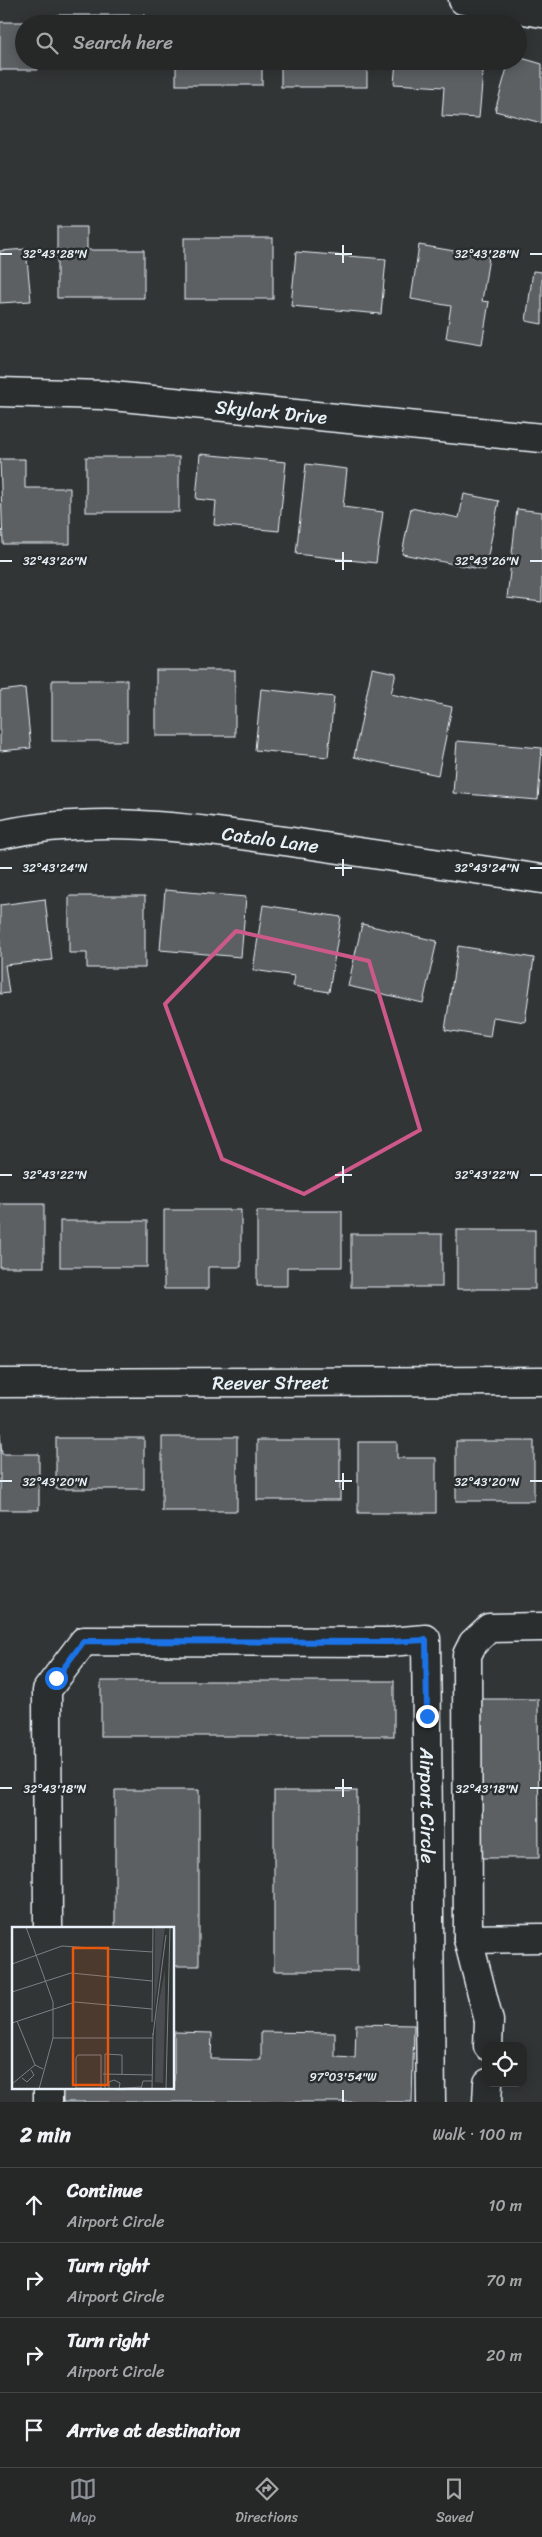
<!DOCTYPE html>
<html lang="en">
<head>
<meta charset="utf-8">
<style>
	:root { --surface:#262828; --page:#323434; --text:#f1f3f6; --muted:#a4a6a8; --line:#424445; --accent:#8c9099 }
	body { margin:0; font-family:Sriracha,sans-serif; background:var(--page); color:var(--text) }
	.controls { position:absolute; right:15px; bottom:15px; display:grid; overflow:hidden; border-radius:10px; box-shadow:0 2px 12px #0003 }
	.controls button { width:45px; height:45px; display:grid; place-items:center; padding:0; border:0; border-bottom:1px solid var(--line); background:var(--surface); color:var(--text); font:25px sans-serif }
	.stop { position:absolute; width:15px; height:15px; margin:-11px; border:4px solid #1a73e8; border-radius:50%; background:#fff }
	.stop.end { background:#1a73e8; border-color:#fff; box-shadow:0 1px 5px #0008 }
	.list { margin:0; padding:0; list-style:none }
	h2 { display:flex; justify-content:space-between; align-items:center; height:65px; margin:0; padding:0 20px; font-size:21px }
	h2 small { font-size:16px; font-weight:400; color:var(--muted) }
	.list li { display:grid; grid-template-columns:32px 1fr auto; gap:15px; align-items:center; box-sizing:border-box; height:75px; padding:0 20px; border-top:1px solid var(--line) }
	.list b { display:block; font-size:19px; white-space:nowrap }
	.list p { margin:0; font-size:16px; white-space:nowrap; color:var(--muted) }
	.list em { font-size:16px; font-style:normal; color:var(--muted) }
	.icon { flex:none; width:28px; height:28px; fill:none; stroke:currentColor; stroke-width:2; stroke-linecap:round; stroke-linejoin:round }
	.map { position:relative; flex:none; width:542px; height:2102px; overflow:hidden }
	.search { position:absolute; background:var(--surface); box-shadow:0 2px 12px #0003; left:15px; right:15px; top:15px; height:55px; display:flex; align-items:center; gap:12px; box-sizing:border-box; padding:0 18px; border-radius:28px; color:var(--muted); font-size:19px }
	.sheet { height:365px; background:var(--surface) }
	nav { display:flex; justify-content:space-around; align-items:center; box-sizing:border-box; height:70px; border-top:1px solid var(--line); background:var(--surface); font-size:14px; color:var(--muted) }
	nav a { display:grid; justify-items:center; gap:2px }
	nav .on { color:var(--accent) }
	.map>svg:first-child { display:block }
</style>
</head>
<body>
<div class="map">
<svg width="542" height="2102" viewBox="0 0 542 2102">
	<rect width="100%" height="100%" fill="#323536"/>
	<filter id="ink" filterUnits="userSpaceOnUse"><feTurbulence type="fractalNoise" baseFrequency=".02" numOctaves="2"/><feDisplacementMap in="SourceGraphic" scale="10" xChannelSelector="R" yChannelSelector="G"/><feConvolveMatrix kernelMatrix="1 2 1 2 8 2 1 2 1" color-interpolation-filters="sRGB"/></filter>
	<g filter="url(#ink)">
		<g fill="#5c6063" stroke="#e8f1f8">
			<rect x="57" y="15" width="88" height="9"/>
			<rect x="226" y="18" width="36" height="6"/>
			<polygon points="0,22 38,22 24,24 24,61 38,61 38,70 0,70"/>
			<polygon points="518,57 542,64 542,123 495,111 509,61 518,61"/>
			<rect x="57" y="61" width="88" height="5"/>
			<rect x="176" y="61" width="86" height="24"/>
			<rect x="281" y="61" width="86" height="26"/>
			<polygon points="396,61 484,61 479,118 442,116 444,87 394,84"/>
			<polygon points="57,227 87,227 87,250 144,250 144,298 57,298"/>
			<rect x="184" y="238" width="89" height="61"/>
			<polygon points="419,245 489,257 482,301 489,302 482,344 446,338 451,306 411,299"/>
			<polygon points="26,249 31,301 0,303 0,251"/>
			<polygon points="296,252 386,259 381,314 291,306"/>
			<polygon points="533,271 542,272 542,324 526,321"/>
			<polygon points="200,454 286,462 279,531 214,525 216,501 196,499"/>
			<rect x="86" y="457" width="93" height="55"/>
			<polygon points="0,459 25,459 25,488 70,488 70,544 3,544"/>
			<polygon points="306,464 347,469 343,507 383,512 376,563 296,554"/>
			<polygon points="464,494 499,501 485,570 402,554 411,508 459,518"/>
			<polygon points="517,509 542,512 542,602 507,598"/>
			<polygon points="372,668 396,673 391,694 452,707 438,775 354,757"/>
			<rect x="156" y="670" width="79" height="66"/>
			<rect x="52" y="680" width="75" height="61"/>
			<polygon points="25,688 31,748 0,751 0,691"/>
			<polygon points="261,689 334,697 328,757 255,750"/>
			<polygon points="457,741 542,748 538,800 453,793"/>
			<polygon points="165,890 246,897 241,957 160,950"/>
			<polygon points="69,896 145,896 145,968 87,968 87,953 69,953"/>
			<polygon points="45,899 52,960 5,965 9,993 0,994 0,905"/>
			<polygon points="263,905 341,917 329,992 293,986 295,976 253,970"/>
			<polygon points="362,924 437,941 423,1003 348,986"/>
			<polygon points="458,946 534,958 525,1022 493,1017 490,1037 445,1030"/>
			<rect x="0" y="1204" width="44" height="63"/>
			<polygon points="164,1210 241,1210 241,1267 208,1267 208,1289 164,1289"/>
			<polygon points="257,1211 342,1211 342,1267 287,1267 287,1286 257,1286"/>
			<rect x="60" y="1221" width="87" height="46"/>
			<rect x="457" y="1230" width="78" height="59"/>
			<rect x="351" y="1234" width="91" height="53"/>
			<polygon points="0,1433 2,1454 39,1454 39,1510 0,1510"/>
			<rect x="162" y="1437" width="75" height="74"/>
			<rect x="56" y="1438" width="88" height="51"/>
			<rect x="257" y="1440" width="83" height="60"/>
			<rect x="456" y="1441" width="78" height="60"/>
			<polygon points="358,1442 397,1442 397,1458 436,1458 436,1513 358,1513"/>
			<rect x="101" y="1681" width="293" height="55"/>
			<polygon points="476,1699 538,1699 539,1858 478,1858"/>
			<polygon points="115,1790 199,1790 199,1966 174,1966 174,1928 115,1928"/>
			<rect x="274" y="1791" width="83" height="180"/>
			<polygon points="356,2024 414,2025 412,2102 56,2102 56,2088 174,2088 174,2032 212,2033 211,2059 261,2060 261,2032 335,2033 335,2057 355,2058"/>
		</g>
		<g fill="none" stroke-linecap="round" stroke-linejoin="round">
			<g stroke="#e8f1f8" stroke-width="31">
				<g id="minor">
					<polyline points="463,0 542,13"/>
					<path id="s1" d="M 0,392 L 102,395 L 542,438"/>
					<path id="s2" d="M 0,835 C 101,812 204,830 305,844 C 384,856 463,867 542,879"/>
					<path id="s3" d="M 0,1383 L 542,1381"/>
					<path id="s4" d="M 48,1928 L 47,1690 L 84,1641 L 389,1642 L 426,1639 L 431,2102"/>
					<polyline points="468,1939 542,1938"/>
					<polyline points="488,2046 489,2021 468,1939 467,1655 473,1643 489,1628 542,1627"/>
					<polyline points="48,2088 48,2102"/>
					<polyline points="487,2102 488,2083"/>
				</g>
			</g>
			<use href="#minor" stroke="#2a2d2e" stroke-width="28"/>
		</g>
	</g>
	<g fill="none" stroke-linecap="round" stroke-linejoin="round" filter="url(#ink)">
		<polyline stroke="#1a73e8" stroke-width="6" points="56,1678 84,1641 389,1642 426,1640 427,1716"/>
	</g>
	<path fill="none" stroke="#cd598a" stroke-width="4" stroke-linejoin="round" d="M 236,931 L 369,961 L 420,1130 L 304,1194 L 222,1159 L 165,1004 Z"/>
	<path fill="none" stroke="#e8f1f8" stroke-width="2" d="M 343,245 L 343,263M 0,254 L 12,254M 335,254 L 352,254M 530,254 L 542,254M 343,552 L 343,570M 0,561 L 12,561M 335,561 L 352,561M 530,561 L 542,561M 343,859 L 343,876M 0,868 L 12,868M 335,868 L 352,868M 530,868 L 542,868M 343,1166 L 343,1183M 0,1175 L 12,1175M 335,1175 L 352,1175M 530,1175 L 542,1175M 343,1473 L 343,1490M 0,1481 L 12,1481M 335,1481 L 352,1481M 530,1481 L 542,1481M 343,1779 L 343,1797M 0,1788 L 12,1788M 335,1788 L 352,1788M 530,1788 L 542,1788M 343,2090 L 343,2102"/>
	<g text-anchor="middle" stroke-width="5" stroke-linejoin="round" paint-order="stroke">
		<g font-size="19" fill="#e8f1f8" stroke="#2a2d2e">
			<text dy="7" stroke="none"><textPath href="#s1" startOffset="272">Skylark Drive</textPath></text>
			<text dy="7" stroke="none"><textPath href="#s2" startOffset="272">Catalo Lane</textPath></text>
			<text dy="7" stroke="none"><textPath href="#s3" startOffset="271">Reever Street</textPath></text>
			<text dy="7" stroke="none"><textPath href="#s4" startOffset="808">Airport Circle</textPath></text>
		</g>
	</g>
	<g transform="translate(12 1927)">
		<rect width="162" height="162" fill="#323536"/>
		<path d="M 143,0 L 153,0 L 142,84 ZM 153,42 L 153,89 L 151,156 L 143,155 L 144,91 Z" fill="#494d4f"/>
		<path fill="none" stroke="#7b8084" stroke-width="1" d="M 14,0 L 41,75 L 41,111 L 27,162M 0,37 L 50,19 L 141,25M 0,65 L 59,46 L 140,54M 5,94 L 23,138 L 31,142M 140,95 L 141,0M 0,96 L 63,75 L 140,82M 141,108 L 154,8M 41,111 L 141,111M 91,147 L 140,148M 10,151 L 15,155 L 22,148 L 19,143M 0,157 L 23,138M 64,161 L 89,161M 64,162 L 64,131 L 66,128 L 89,128 L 89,162M 93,162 L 93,127 L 110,128 L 110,147M 97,162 L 97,155 L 102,153 L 108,156 L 107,162M 100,162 L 129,160M 129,162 L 131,154 L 140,154M 140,162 L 141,106M 154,162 L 158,0"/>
		<path fill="#e8590c" fill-opacity="0.15" stroke="#e8590c" stroke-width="2.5" d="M 61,21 L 96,21 L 96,158 L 61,158 Z"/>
		<rect width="162" height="162" fill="none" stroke="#e8f1f8" stroke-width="2.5"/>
	</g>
	<g font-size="12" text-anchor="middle" fill="#e8f1f8" stroke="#2a2d2e" stroke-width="5" stroke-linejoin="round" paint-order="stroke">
		<text x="55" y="258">32°43'28"N</text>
		<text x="487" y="258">32°43'28"N</text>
		<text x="55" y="565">32°43'26"N</text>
		<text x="487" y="565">32°43'26"N</text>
		<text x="55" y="872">32°43'24"N</text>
		<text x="487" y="872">32°43'24"N</text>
		<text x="55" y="1179">32°43'22"N</text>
		<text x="487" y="1179">32°43'22"N</text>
		<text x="55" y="1486">32°43'20"N</text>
		<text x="487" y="1486">32°43'20"N</text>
		<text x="55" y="1793">32°43'18"N</text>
		<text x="487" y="1793">32°43'18"N</text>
		<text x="343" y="2081">97°03'54"W</text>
	</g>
</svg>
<div class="controls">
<button><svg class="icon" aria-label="locate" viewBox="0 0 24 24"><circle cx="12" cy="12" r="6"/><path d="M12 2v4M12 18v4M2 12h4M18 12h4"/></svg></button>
</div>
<div class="stop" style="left:56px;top:1678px"></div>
<div class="stop end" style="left:427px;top:1716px"></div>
<div class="search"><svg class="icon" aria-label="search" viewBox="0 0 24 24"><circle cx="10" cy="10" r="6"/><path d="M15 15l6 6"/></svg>Search here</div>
</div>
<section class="sheet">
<h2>2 min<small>Walk · 100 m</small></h2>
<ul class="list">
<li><svg class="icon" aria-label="ahead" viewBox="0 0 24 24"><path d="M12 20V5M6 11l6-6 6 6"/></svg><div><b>Continue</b><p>Airport Circle</p></div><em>10 m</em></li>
<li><svg class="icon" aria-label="right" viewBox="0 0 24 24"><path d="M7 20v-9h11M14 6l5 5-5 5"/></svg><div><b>Turn right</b><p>Airport Circle</p></div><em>70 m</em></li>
<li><svg class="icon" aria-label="right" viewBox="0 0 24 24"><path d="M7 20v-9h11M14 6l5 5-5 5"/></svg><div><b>Turn right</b><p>Airport Circle</p></div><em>20 m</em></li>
<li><svg class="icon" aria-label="arrive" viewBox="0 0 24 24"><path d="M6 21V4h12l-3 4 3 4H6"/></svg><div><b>Arrive at destination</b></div></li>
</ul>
</section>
<nav>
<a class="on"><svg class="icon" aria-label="map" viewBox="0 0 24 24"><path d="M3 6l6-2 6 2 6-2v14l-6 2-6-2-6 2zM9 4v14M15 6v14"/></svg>Map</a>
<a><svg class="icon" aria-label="directions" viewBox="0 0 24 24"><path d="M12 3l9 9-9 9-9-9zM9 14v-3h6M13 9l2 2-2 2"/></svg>Directions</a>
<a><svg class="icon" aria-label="saved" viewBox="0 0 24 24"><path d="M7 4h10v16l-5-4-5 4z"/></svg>Saved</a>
</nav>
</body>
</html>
